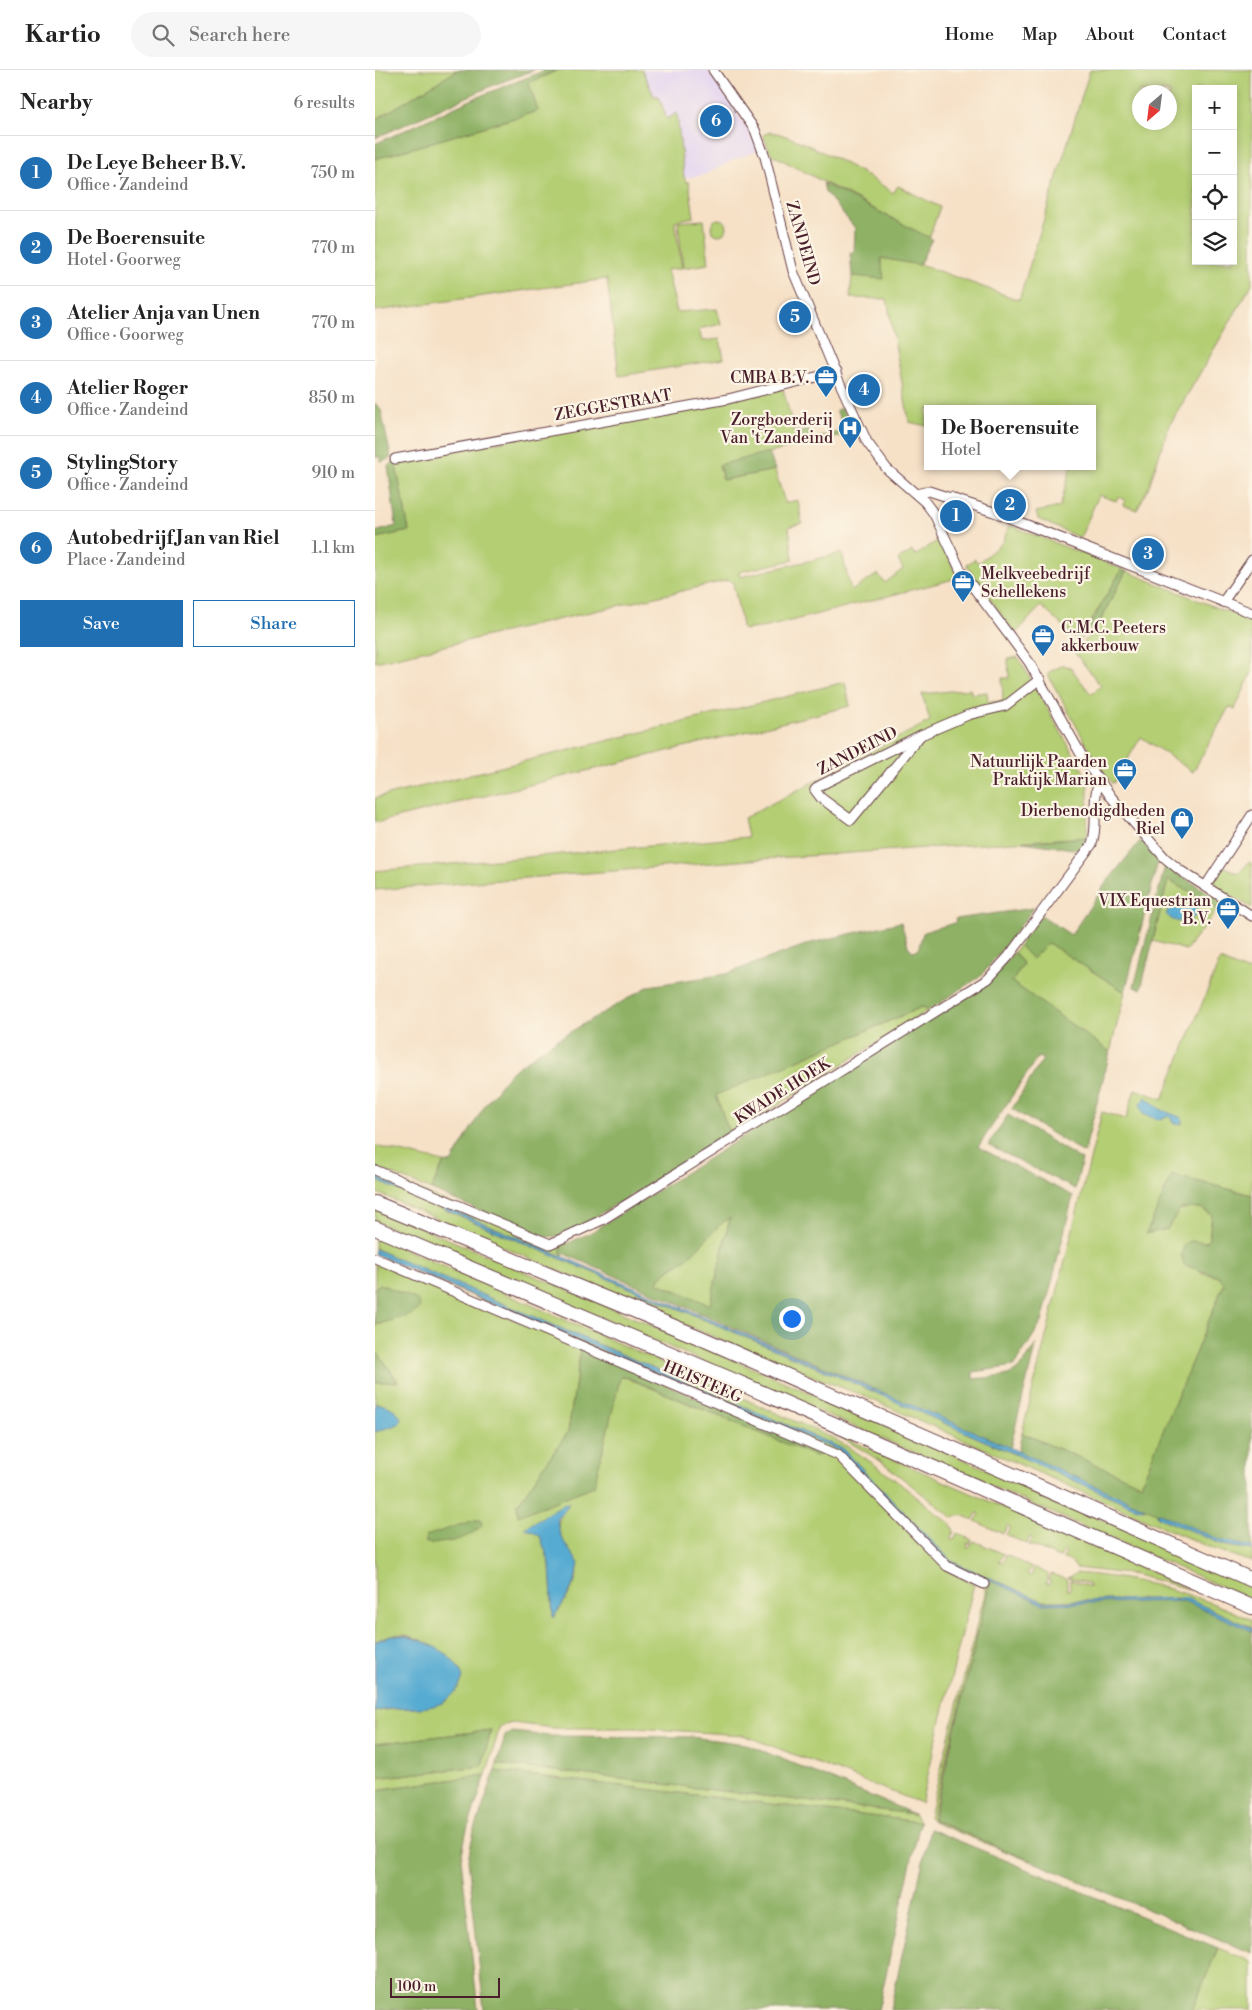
<!DOCTYPE html>
<html lang="en">
<head>
<meta charset="utf-8">
<style>
	:root { --surface:#fff; --page:#f6f6f6; --text:#222; --muted:#767676; --line:#e0e0e0; --accent:#1f6fb2 }
	body { margin:0; font-family:"Libre Bodoni",serif; background:var(--page); color:var(--text) }
	.controls { position:absolute; right:15px; top:15px; display:grid; overflow:hidden; border-radius:0px; box-shadow:0 2px 8px #0003 }
	.controls button { width:45px; height:45px; display:grid; place-items:center; padding:0; border:0; border-bottom:1px solid var(--line); background:var(--surface); color:var(--text); font:25px sans-serif }
	.compass { position:absolute; left:757px; top:15px; width:45px; height:45px; border-radius:50%; background:var(--surface); box-shadow:0 2px 8px #0003; rotate:208deg }
	.scale { position:absolute; left:15px; bottom:12px; width:110px; box-sizing:border-box; padding-left:5px; border:2px solid #4a1f2b; border-top:0; font-size:14px; line-height:18px; white-space:nowrap; color:#4a1f2b; -webkit-text-stroke:4px #fcf5e5; paint-order:stroke }
	.you { position:absolute; left:416px; top:1248px; width:18px; height:18px; margin:-12px; border:4px solid #fff; border-radius:50%; background:#1a73e8; box-shadow:0 0 0 8px #1a73e833 }
	.badge { display:grid; place-items:center; width:32px; height:32px; border-radius:50%; background:var(--accent); color:#fff; font-size:16px; font-weight:700 }
	.pin { position:absolute; translate:-50% -50%; border:2px solid #fff; box-shadow:0 1px 5px #0006 }
	.popup { position:absolute; left:549px; top:335px; width:172px; height:65px; box-sizing:border-box; display:grid; place-content:center; border-radius:0px; background:var(--surface); filter:drop-shadow(0 1px 4px #0005); font-size:16px; white-space:nowrap; color:var(--muted) }
	.popup b { font-size:19px; color:var(--text) }
	.popup::after { content:''; position:absolute; left:50%; top:100%; margin-left:-10px; border:10px solid transparent; border-top-color:var(--surface) }
	.list { margin:0; padding:0; list-style:none }
	h2 { display:flex; justify-content:space-between; align-items:center; height:65px; margin:0; padding:0 20px; font-size:21px }
	h2 small { font-size:16px; font-weight:400; color:var(--muted) }
	.list li { display:grid; grid-template-columns:32px 1fr auto; gap:15px; align-items:center; box-sizing:border-box; height:75px; padding:0 20px; border-top:1px solid var(--line) }
	.list b { display:block; font-size:19px; white-space:nowrap }
	.list p { margin:0; font-size:16px; white-space:nowrap; color:var(--muted) }
	.list em { font-size:16px; font-style:normal; color:var(--muted) }
	.actions { display:flex; gap:10px; padding:15px 20px }
	.actions a { flex:1; padding:11px 0; border:1px solid var(--accent); border-radius:0px; text-align:center; font-size:18px; color:var(--accent) }
	.actions .main { background:var(--accent); color:#fff }
	.icon { flex:none; width:28px; height:28px; fill:none; stroke:currentColor; stroke-width:2; stroke-linecap:round; stroke-linejoin:round }
	.map { position:relative; flex:none; width:877px; height:1940px; overflow:hidden }
	header { display:flex; align-items:center; gap:30px; box-sizing:border-box; height:70px; padding:0 25px; background:var(--surface); border-bottom:1px solid var(--line) }
	header strong { font-size:24px }
	nav { display:flex; gap:28px; margin-inline-start:auto; font-size:18px }
	.search { width:350px; height:45px; background:var(--page); display:flex; align-items:center; gap:12px; box-sizing:border-box; padding:0 18px; border-radius:28px; color:var(--muted); font-size:19px }
	main { display:flex }
	aside { flex:1; background:var(--surface) }
	.map>svg:first-child { display:block }
</style>
</head>
<body>
<header>
<strong>Kartio</strong>
<div class="search"><svg class="icon" aria-label="search" viewBox="0 0 24 24"><circle cx="10" cy="10" r="6"/><path d="M15 15l6 6"/></svg>Search here</div>
<nav><a>Home</a><a>Map</a><a>About</a><a>Contact</a></nav>
</header>
<main>
<aside>
<h2>Nearby<small>6 results</small></h2>
<ul class="list">
<li><span class="badge">1</span><div><b>De Leye Beheer B.V.</b><p>Office · Zandeind</p></div><em>750 m</em></li>
<li><span class="badge">2</span><div><b>De Boerensuite</b><p>Hotel · Goorweg</p></div><em>770 m</em></li>
<li><span class="badge">3</span><div><b>Atelier Anja van Unen</b><p>Office · Goorweg</p></div><em>770 m</em></li>
<li><span class="badge">4</span><div><b>Atelier Roger</b><p>Office · Zandeind</p></div><em>850 m</em></li>
<li><span class="badge">5</span><div><b>StylingStory</b><p>Office · Zandeind</p></div><em>910 m</em></li>
<li><span class="badge">6</span><div><b>Autobedrijf Jan van Riel</b><p>Place · Zandeind</p></div><em>1.1 km</em></li>
</ul>
<div class="actions"><a class="main">Save</a><a>Share</a></div>
</aside>
<div class="map">
<svg width="877" height="1940" viewBox="0 0 877 1940">
	<rect width="100%" height="100%" fill="#fcf5e5"/>
	<filter id="ink" filterUnits="userSpaceOnUse"><feTurbulence type="fractalNoise" baseFrequency=".02" numOctaves="2"/><feDisplacementMap in="SourceGraphic" scale="10" xChannelSelector="R" yChannelSelector="G"/><feConvolveMatrix kernelMatrix="1 2 1 2 8 2 1 2 1" color-interpolation-filters="sRGB"/></filter>
	<filter id="wash" filterUnits="userSpaceOnUse"><feTurbulence type="fractalNoise" baseFrequency=".0096" numOctaves="4" result="noise"/><feDisplacementMap in="SourceGraphic" scale="20" xChannelSelector="R" yChannelSelector="G"/><feGaussianBlur stdDeviation="1.12" result="paint"/><feColorMatrix in="noise" values="0 0 0 0 0 0 0 0 0 0 0 0 0 0 0 0 0 1.4 0 .05"/><feComposite in="paint" operator="in"/></filter>
	<g filter="url(#wash)">
		<rect width="100%" height="100%" fill="#f6e1c7"/>
		<polygon fill="#e3d3f2" points="267,0 332,0 376,64 383,81 362,88 329,105 309,108 302,44 292,49 284,26 279,26 277,24"/>
		<g fill="#b3ce73" stroke="#7e764f" fill-rule="evenodd">
			<polygon points="0,0 83,0 0,50"/>
			<polygon points="183,0 267,0 279,26 284,26 292,49 302,43 309,107 311,112 314,112 319,147 300,151 307,198 292,200 302,242 342,239 346,254 324,259 327,271 345,269 349,289 244,306 232,209 0,241 0,89 162,41 154,13"/>
			<path d="M 715,0 L 877,0 L 877,214 L 793,358 L 774,416 L 762,440 L 748,435 L 750,430 L 743,427 L 741,431 L 724,425 L 705,468 L 663,449 L 661,442 L 685,437 L 696,396 L 718,396 L 718,339 L 552,339 L 552,356 L 534,352 L 512,229 L 475,228 L 477,206 L 508,208 L 506,188 L 547,195 L 644,230 ZM 821,19 L 858,19 L 858,191 L 821,191 ZM 764,22 L 794,22 L 794,52 L 764,52 Z"/>
			<path d="M 395,62 C 417,63 500,108 518,123 L 523,116 L 565,137 L 554,168 L 396,84 L 388,65 Z"/>
			<circle cx="344" cy="157" r="8"/>
			<polygon points="329,150 334,194 308,198 303,152"/>
			<polygon points="408,319 423,376 344,395 348,410 400,400 410,433 423,430 427,453 414,457 418,490 364,502 365,507 467,483 476,521 503,504 510,513 528,499 523,490 537,481 541,485 565,469 583,508 392,557 368,560 358,513 354,510 0,592 0,468 34,461 20,391"/>
			<polygon points="634,455 747,499 704,571 666,536 640,564 591,495 600,489 603,493 628,472"/>
			<polygon points="751,501 877,552 877,602 860,639 854,637 818,702 766,667 738,714 722,693 673,605 674,602 688,595 695,597 716,624 726,616 700,583 724,554"/>
			<polygon points="643,587 711,706 713,718 712,767 388,789 0,820 0,801 373,767 369,748 555,651 547,624 595,619 597,624 612,622 613,632 628,631 627,608 634,608 633,589"/>
			<polygon points="470,612 475,636 0,753 0,728"/>
			<polygon points="874,792 877,794 877,838 843,818 838,810 847,795 863,804"/>
			<polygon points="793,810 843,839 811,880 778,871"/>
			<polygon points="673,873 750,922 735,982 637,912 648,894 639,882 644,875"/>
			<polygon points="845,890 873,902 877,895 877,1125 797,1105 772,1163 792,1159 804,1139 826,1138 837,1145 834,1169 831,1172 825,1202 844,1207 849,1214 766,1415 647,1363 727,1042 751,1049 760,1019 788,1029"/>
			<polygon points="547,937 554,940 355,1065 341,1025"/>
			<polygon points="0,1076 69,1092 56,1120 0,1097"/>
			<polygon points="0,1102 180,1176 192,1172 187,1186 0,1107"/>
			<polygon points="0,1110 472,1310 757,1436 769,1436 782,1442 783,1447 851,1476 877,1480 877,1492 838,1479 484,1324 374,1282 0,1122"/>
			<polygon points="0,1138 464,1335 877,1515 877,1530 393,1319 0,1151"/>
			<path d="M 355,1147 L 335,1235 L 283,1213 C 285,1203 302,1196 309,1190 C 325,1177 338,1158 355,1147 Z"/>
			<path d="M 0,1166 L 458,1368 C 495,1389 526,1414 559,1441 C 567,1449 577,1451 579,1462 L 575,1469 L 579,1470 L 582,1463 L 597,1470 L 595,1474 L 592,1473 L 593,1479 L 599,1471 L 629,1484 L 624,1491 L 628,1492 L 631,1485 L 657,1497 L 652,1504 L 656,1506 L 659,1497 L 673,1504 L 671,1514 L 674,1515 L 675,1511 L 673,1510 L 676,1504 L 692,1509 L 692,1520 L 695,1520 L 695,1510 L 715,1517 L 715,1514 L 693,1508 L 701,1503 C 770,1509 815,1522 877,1550 L 877,1558 L 806,1528 L 669,1532 L 576,1491 L 468,1379 L 0,1179 Z"/>
			<polygon points="0,1184 465,1381 574,1492 615,1511 557,1748 559,1751 659,1790 657,1792 560,1753 554,1747 611,1518 576,1497 471,1389"/>
			<path d="M 0,1191 L 206,1278 L 193,1362 L 142,1435 L 227,1384 L 245,1305 L 440,1386 L 450,1383 L 463,1388 L 572,1500 L 599,1514 L 546,1733 L 368,1665 L 262,1658 L 178,1658 L 138,1653 L 125,1656 L 111,1705 L 0,1720 L 0,1708 L 107,1696 L 116,1660 L 0,1674 L 0,1642 C 24,1635 46,1642 70,1632 L 85,1599 C 65,1579 29,1551 0,1572 L 0,1362 L 10,1358 L 3,1333 L 0,1333 L 0,1312 L 23,1311 L 4,1284 L 0,1284 L 0,1255 L 7,1254 L 6,1214 L 0,1218 ZM 192,1438 C 175,1455 186,1468 198,1486 C 201,1489 203,1491 203,1495 C 203,1514 188,1534 178,1548 L 175,1494 L 165,1466 Z"/>
			<polygon points="461,1364 817,1520 761,1505 701,1498 696,1491 688,1489 691,1482 688,1481 685,1488 654,1475 658,1468 655,1467 652,1474 631,1465 635,1457 632,1456 628,1464 600,1451 605,1444 602,1443 598,1450 586,1445 578,1448 507,1392"/>
			<polygon points="122,1694 539,1744 545,1752 120,1701"/>
			<polygon points="843,1878 877,1892 877,1940 817,1940"/>
		</g>
		<g fill="#8eb165" stroke="#6c6848" fill-rule="evenodd">
			<polygon points="83,0 159,0 121,14 0,68 0,50"/>
			<polygon points="171,0 183,0 154,13 163,41 0,89 0,74 100,28"/>
			<polygon points="448,113 557,169 544,195 506,188 509,209 477,206 475,182 479,183 480,158 450,122"/>
			<polygon points="0,333 6,340 16,388 6,392 5,387 0,387"/>
			<polygon points="467,338 480,363 423,376 419,359 425,362 434,360 438,369 470,360 461,340"/>
			<polygon points="394,382 400,400 348,410 344,395"/>
			<polygon points="20,391 34,461 0,468 0,462 21,456 13,396"/>
			<polygon points="747,499 751,501 719,562 713,558"/>
			<polygon points="712,767 705,780 648,772"/>
			<polygon points="766,770 783,791 750,922 673,873 657,889 644,875 666,845 696,865 731,813"/>
			<polygon points="790,796 848,832 843,839 793,810 766,919 759,917"/>
			<path d="M 659,838 L 606,906 L 554,940 L 547,937 L 341,1025 L 355,1065 L 202,1158 L 182,1166 L 168,1167 L 56,1120 L 69,1092 L 76,1093 L 110,1035 L 135,1003 L 173,975 L 274,916 L 351,904 L 436,873 L 526,852 L 533,876 L 537,881 L 543,880 L 548,863 C 559,857 570,857 581,852 L 580,849 Z"/>
			<path d="M 639,882 L 648,894 L 637,912 L 735,982 L 709,1083 L 637,1039 L 668,989 L 663,987 L 603,1077 L 698,1126 L 667,1252 L 639,1296 L 598,1302 L 598,1309 C 638,1305 639,1310 661,1274 L 635,1378 L 185,1182 L 187,1176 L 215,1163 L 609,915 ZM 355,1148 L 335,1235 L 283,1213 C 285,1202 304,1195 312,1188 C 328,1176 338,1157 355,1148 Z"/>
			<polygon points="633,1045 707,1090 700,1119 613,1075"/>
			<polygon points="797,1105 877,1125 877,1478 843,1470 643,1382 647,1363 766,1414 849,1214 844,1207 809,1195 806,1185 809,1175 815,1171 831,1172 834,1169 837,1145 826,1138 805,1139 792,1159 771,1164"/>
			<polygon points="5,1214 43,1230 45,1238 36,1245 0,1255 0,1218"/>
			<polygon points="206,1278 450,1383 440,1386 246,1305 219,1416 143,1446 142,1435 193,1362"/>
			<polygon points="0,1284 4,1284 23,1312 0,1312"/>
			<path d="M 100,1450 L 106,1450 L 107,1455 C 93,1470 71,1474 51,1473 L 51,1466 Z"/>
			<polygon points="616,1508 667,1531 812,1530 877,1557 877,1883 558,1750"/>
			<polygon points="116,1660 107,1696 0,1708 0,1674"/>
			<polygon points="137,1662 174,1666 316,1667 371,1674 539,1744 122,1694 130,1666"/>
			<polygon points="120,1701 545,1752 503,1940 109,1940 93,1789 98,1765"/>
			<polygon points="111,1705 91,1763 86,1789 103,1940 0,1940 0,1720"/>
			<polygon points="555,1759 843,1878 817,1940 515,1940"/>
		</g>
		<g fill="#56abd2" stroke="#50657e">
			<path d="M 803,834 L 810,837 L 816,834 L 821,837 L 823,844 C 812,853 800,855 791,844 L 796,835 Z"/>
			<polygon points="771,1027 785,1039 807,1048 807,1054 800,1054 794,1046 785,1050 768,1044 765,1034"/>
			<polygon points="0,1107 593,1359 770,1438 767,1439 757,1436 472,1310 0,1110"/>
			<polygon points="0,1179 468,1379 576,1491 669,1532 811,1528 877,1558 877,1561 809,1531 668,1534 574,1492 465,1381 0,1184"/>
			<path d="M 0,1333 C 11,1335 20,1337 26,1348 L 24,1354 L 0,1362 Z"/>
			<path d="M 194,1433 C 192,1439 187,1441 184,1446 C 177,1459 196,1483 204,1493 C 201,1514 190,1532 178,1548 L 175,1494 L 165,1466 L 150,1458 L 185,1436 Z"/>
			<polygon points="782,1442 845,1470 877,1477 877,1480 849,1475 783,1447"/>
			<path d="M 16,1565 C 42,1565 80,1581 88,1608 C 69,1652 35,1631 0,1642 L 0,1572 Z"/>
		</g>
	</g>
	<g filter="url(#ink)">
		<g fill="none" stroke-linecap="round" stroke-linejoin="round">
			<g stroke="#643c42" stroke-width="11">
				<g id="minor">
					<polyline points="338,0 380,60 390,87 418,201 463,309 492,372 512,399 550,432 559,444 586,501 654,592 708,688 737,728 790,788 806,801 877,846"/>
					<polyline points="20,389 353,329 461,302"/>
					<polyline points="541,424 554,421 619,442 877,543"/>
					<polyline points="563,449 569,444 576,427"/>
					<polyline points="848,532 877,490"/>
					<polygon points="546,665 476,750 446,728 440,720 444,716"/>
					<polyline points="546,665 593,645 630,636 665,609"/>
					<polyline points="830,817 877,745"/>
					<path d="M 0,1100 L 175,1174 L 227,1150 L 613,909 L 634,886 L 717,774 C 724,754 716,731 724,711"/>
					<polyline points="0,1188 463,1385 572,1496 609,1514"/>
				</g>
			</g>
			<g stroke="#643c42" stroke-width="16">
				<g id="highway">
					<polyline points="0,1133 326,1268 877,1510"/>
					<polyline points="0,1158 360,1311 877,1537"/>
				</g>
			</g>
			<use href="#minor" stroke="#fff" stroke-width="9"/>
			<use href="#highway" stroke="#fff" stroke-width="14"/>
		</g>
	</g>
	<defs>
		<g id="office-pin" transform="scale(1.25)"><path d="M0 17L-7.5 6A9.5 9.5 0 1 1 7.5 6Z" fill="#1f6fb2" stroke="#fcf5e5"/><path d="M-6-3h4V-5.5h4V-3h4V5H-6ZM-1-4.5V-3h2v-1.5ZM-6 0V1H6V0Z" fill="#fff"/></g>
		<g id="hospital-pin" transform="scale(1.25)"><path d="M0 17L-7.5 6A9.5 9.5 0 1 1 7.5 6Z" fill="#1f6fb2" stroke="#fcf5e5"/><path d="M-5-5h3v3.5h4V-5h3V5h-3V1.5h-4V5h-3Z" fill="#fff"/></g>
		<g id="shop-pin" transform="scale(1.25)"><path d="M0 17L-7.5 6A9.5 9.5 0 1 1 7.5 6Z" fill="#1f6fb2" stroke="#fcf5e5"/><path d="M-5-2.5h2.3a2.7 3.5 0 0 1 5.4 0H5L5.5 6h-11ZM-1.5-2.5h3a1.5 2.3 0 0 0-3 0Z" fill="#fff"/></g>
	</defs>
	<g fill-rule="evenodd">
		<use href="#office-pin" x="451" y="307"/>
		<use href="#hospital-pin" x="475" y="358"/>
		<use href="#office-pin" x="588" y="512"/>
		<use href="#office-pin" x="668" y="566"/>
		<use href="#office-pin" x="750" y="700"/>
		<use href="#shop-pin" x="807" y="749"/>
		<use href="#office-pin" x="853" y="839"/>
	</g>
	<g text-anchor="middle" stroke-width="4.5" stroke-linejoin="round" paint-order="stroke">
		<g font-size="16" fill="#4a1f2b" stroke="#fcf5e5">
			<text transform="translate(429 173) rotate(74)" y="6">ZANDEIND</text>
			<text transform="translate(238 334) rotate(-10)" y="6">ZEGGESTRAAT</text>
			<text transform="translate(482 680) rotate(-27)" y="6">ZANDEIND</text>
			<text transform="translate(407 1020) rotate(-32)" y="6">KWADE HOEK</text>
			<text transform="translate(328 1311) rotate(23)" y="6">HEISTEEG</text>
		</g>
		<g font-size="16" fill="#4a1f2b" stroke="#fcf5e5" text-anchor="end">
			<text x="434" y="313">CMBA B.V.</text>
			<text x="458" y="355">Zorgboerderij<tspan x="458" dy="18">Van 't Zandeind</tspan></text>
			<text x="606" y="509" text-anchor="start">Melkveebedrijf<tspan x="606" dy="18">Schellekens</tspan></text>
			<text x="686" y="563" text-anchor="start">C.M.C. Peeters<tspan x="686" dy="18">akkerbouw</tspan></text>
			<text x="732" y="697">Natuurlijk Paarden<tspan x="732" dy="18">Praktijk Marian</tspan></text>
			<text x="790" y="746">Dierbenodigdheden<tspan x="790" dy="18">Riel</tspan></text>
			<text x="836" y="836">VIX Equestrian<tspan x="836" dy="18">B.V.</tspan></text>
		</g>
	</g>
</svg>
<div class="controls">
<button>+</button>
<button>−</button>
<button><svg class="icon" aria-label="locate" viewBox="0 0 24 24"><circle cx="12" cy="12" r="6"/><path d="M12 2v4M12 18v4M2 12h4M18 12h4"/></svg></button>
<button><svg class="icon" aria-label="layers" viewBox="0 0 24 24"><path d="M12 4l9 5-9 5-9-5zM3 14l9 5 9-5"/></svg></button>
</div>
<svg class="compass" viewBox="-18 -18 36 36"><path d="M0-13l5 13h-10z" fill="#e53935"/><path d="M0 13l5-13h-10z" fill="#767676"/></svg>
<div class="scale">100 m</div>
<div class="you"></div>
<div class="pin badge" style="left:581px;top:446px">1</div>
<div class="pin badge" style="left:635px;top:435px">2</div>
<div class="popup"><b>De Boerensuite</b>Hotel</div>
<div class="pin badge" style="left:773px;top:484px">3</div>
<div class="pin badge" style="left:489px;top:320px">4</div>
<div class="pin badge" style="left:420px;top:247px">5</div>
<div class="pin badge" style="left:341px;top:51px">6</div>
</div>
</main>
</body>
</html>
